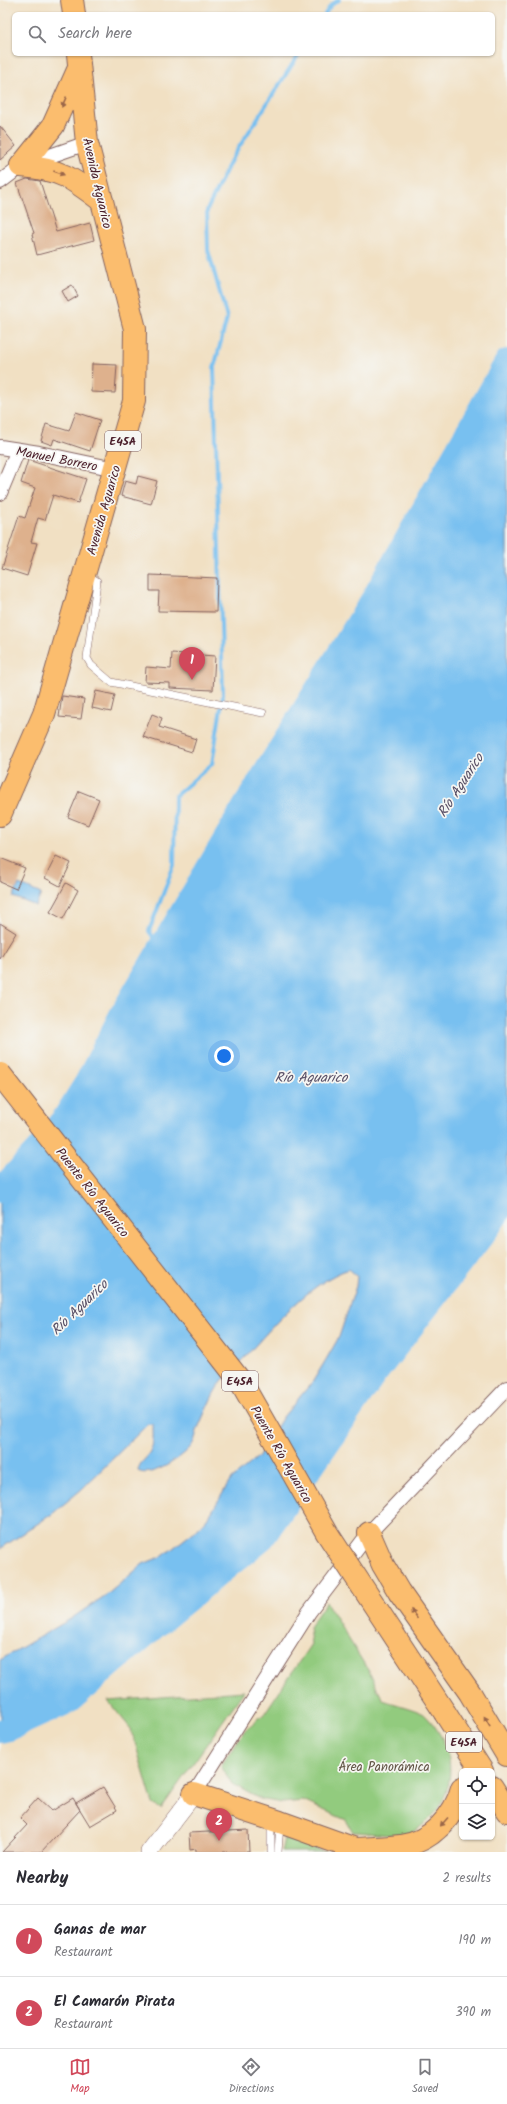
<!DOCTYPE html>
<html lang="en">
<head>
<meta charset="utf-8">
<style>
	:root { --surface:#fff; --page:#f2f2f3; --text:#2b2b33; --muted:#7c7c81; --line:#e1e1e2; --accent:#d1495b }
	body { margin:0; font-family:Kalam,sans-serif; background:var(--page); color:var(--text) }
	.controls { position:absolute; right:12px; bottom:12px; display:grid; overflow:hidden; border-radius:6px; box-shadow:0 1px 3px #0004 }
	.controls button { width:36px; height:36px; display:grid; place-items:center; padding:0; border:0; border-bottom:1px solid var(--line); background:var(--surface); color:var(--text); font:20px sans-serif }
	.you { position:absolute; left:224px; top:1056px; width:14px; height:14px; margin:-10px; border:3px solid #fff; border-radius:50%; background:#1a73e8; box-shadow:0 0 0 6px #1a73e833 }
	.badge { display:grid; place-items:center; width:26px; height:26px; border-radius:50%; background:var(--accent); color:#fff; font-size:13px; font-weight:700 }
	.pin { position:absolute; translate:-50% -33px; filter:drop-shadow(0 1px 2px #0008) }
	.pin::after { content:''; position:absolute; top:21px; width:14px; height:12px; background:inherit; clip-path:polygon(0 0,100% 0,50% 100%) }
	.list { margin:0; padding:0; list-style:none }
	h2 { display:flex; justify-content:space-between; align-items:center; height:52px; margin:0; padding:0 16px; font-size:17px }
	h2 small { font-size:13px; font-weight:400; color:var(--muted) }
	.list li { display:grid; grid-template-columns:26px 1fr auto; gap:12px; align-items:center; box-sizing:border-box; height:72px; padding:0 16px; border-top:1px solid var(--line) }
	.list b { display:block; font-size:15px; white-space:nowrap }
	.list p { margin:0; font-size:13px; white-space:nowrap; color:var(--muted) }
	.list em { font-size:13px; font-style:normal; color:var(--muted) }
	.icon { flex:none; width:22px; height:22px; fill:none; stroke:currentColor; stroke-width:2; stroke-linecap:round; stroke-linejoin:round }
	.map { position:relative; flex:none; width:507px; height:1852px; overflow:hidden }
	.search { position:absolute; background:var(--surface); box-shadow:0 1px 3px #0004; left:12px; right:12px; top:12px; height:44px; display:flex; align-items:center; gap:10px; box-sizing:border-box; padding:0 14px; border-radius:6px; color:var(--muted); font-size:15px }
	.sheet { height:196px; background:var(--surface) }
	nav { display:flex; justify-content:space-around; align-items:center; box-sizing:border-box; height:56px; border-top:1px solid var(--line); background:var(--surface); font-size:11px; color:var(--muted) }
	nav a { display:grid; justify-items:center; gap:2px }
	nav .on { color:var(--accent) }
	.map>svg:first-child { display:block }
</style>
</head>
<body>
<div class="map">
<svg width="507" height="1852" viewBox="0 0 507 1852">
	<rect width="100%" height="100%" fill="#f6f6f2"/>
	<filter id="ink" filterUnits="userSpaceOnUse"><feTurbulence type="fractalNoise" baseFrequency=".025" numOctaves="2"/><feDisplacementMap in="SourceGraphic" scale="8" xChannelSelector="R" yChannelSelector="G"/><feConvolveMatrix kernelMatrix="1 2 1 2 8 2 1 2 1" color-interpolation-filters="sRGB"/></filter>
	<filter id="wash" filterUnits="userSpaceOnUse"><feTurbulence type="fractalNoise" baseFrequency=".012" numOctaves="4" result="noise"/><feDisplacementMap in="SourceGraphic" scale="16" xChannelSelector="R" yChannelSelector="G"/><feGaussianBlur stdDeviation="0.9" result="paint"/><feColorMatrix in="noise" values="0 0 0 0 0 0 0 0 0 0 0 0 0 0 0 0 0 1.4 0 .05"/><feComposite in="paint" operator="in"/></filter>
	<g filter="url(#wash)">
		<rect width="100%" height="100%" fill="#f1e0c3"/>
		<g fill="#92cb7e" stroke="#6e7554">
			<path d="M 326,1602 L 368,1670 L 383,1700 C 391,1703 422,1711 425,1715 C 456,1746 459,1790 428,1820 C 422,1826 414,1833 405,1834 C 391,1837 368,1832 353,1832 L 346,1820 L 303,1801 L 282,1803 L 260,1799 L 232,1784 L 221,1766 L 245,1730 L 264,1714 L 311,1644 L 309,1627 Z"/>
			<polygon points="244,1691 161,1809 153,1804 131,1729 108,1701"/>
			<polygon points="284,1838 325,1852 281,1852"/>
		</g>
		<g fill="#78c0f0" stroke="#61708e">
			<path d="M 507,361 L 507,1199 L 489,1227 L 374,1376 L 263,1538 L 162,1621 L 70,1701 L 9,1729 L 0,1731 L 0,1660 L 72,1618 L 109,1593 L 143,1564 L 163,1556 L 200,1527 L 211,1513 L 230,1481 L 258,1457 L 283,1417 L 313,1381 L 324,1363 L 339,1337 L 356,1286 L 357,1276 L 349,1269 C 310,1282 273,1326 246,1356 C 238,1364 228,1373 221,1382 C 211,1396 205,1413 198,1428 C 196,1434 195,1441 192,1445 C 184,1457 150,1479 138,1471 C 139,1461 148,1459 151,1450 C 154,1443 153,1433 153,1425 L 148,1424 L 82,1489 L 52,1514 L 0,1549 L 0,1190 L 39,1148 L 64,1118 L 86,1083 L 123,1011 L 251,795 L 375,595 Z"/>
			<polygon points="19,884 41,894 36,906 13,897"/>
		</g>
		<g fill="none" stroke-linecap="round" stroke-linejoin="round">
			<g stroke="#78c0f0" stroke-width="4">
				<polyline points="325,14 331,5 339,0"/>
				<polyline points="163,951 149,931 174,865 175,796 212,764 223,695 214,368 227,318 208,250 207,210 232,158 299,54"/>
			</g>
			<g stroke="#78c0f0" stroke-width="24">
				<polyline points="0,1190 39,1148 64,1118 86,1083 123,1011 251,795 375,595 507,361"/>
				<polyline points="0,1731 9,1729 70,1701 162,1621 263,1538 374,1376 489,1227 507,1199"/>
			</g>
		</g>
		<g id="blocks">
			<g fill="#deb18d">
				<polygon points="0,126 16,146 0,160"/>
				<polygon points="27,179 40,181 56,232 90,223 94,240 37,255 32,234 34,233 17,183"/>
				<polygon points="72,285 78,296 68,302 62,291"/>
				<polygon points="92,364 117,365 115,393 91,392"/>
				<polygon points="76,412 100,420 90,451 54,439 52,445 41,441 46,424 69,431"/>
				<polygon points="28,460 86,479 78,503 53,495 45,520 38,518 31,542 37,543 27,576 2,568 19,516 25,518 35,488 21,483"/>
				<polygon points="138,476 157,481 151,504 121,496 125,481 136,484"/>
				<polygon points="150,575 217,578 216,612 158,611 159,591 150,591"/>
				<polygon points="172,653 215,656 213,690 170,688 170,683 145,682 146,667 171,669"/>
				<polygon points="96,691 115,695 111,712 92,708"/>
				<polygon points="62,696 84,699 81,719 59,717"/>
				<polygon points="152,714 162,718 159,727 196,739 192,752 143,737"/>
				<polygon points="79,791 99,799 88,825 68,817"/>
				<polygon points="56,856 71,863 60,886 45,878"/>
				<polygon points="0,858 25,868 16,889 0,882"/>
				<polygon points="66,883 78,890 63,919 50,912"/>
				<polygon points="0,923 16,933 0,959"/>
				<polygon points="103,1787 117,1810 90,1826 76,1803"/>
				<polygon points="38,1798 52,1811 73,1798 80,1810 41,1852 2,1852 27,1825 20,1818"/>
				<polygon points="248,1830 249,1852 196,1852 196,1849 190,1850 189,1833"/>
			</g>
		</g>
	</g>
	<g filter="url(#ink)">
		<use href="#blocks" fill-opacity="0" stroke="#846360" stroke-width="1"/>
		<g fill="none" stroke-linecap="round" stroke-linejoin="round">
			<g stroke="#846360" stroke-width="8">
				<g id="service">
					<polyline points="87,575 97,581 87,658 91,665 111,682 263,713"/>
					<polyline points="271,1852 271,1821"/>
					<polyline points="278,1852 280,1824"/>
				</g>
			</g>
			<g stroke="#846360" stroke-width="16">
				<g id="minor">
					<polyline points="0,182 21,166 87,143"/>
					<polyline points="0,447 39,453 115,469"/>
					<polyline points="0,493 18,450"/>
					<polyline points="194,1794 309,1612 369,1533 507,1388"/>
				</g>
			</g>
			<g stroke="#846360" stroke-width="18">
				<polyline id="tertiary" points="149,1852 194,1794"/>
			</g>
			<g stroke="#846360" stroke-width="24">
				<g id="trunk">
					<polyline points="72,0 74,14"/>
					<polyline points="21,166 53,126 79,68"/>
					<path d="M 21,166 C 60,169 72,178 102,201"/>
					<polyline points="0,815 44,714 134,401 135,329 87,143 78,54"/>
					<polyline points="369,1533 383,1565 399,1592 470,1693 507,1755"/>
					<polyline points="445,1713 482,1771"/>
					<polyline points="492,1787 507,1811"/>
					<polyline points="194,1794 280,1822 364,1852"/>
					<path d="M 355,1849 C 370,1848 386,1848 401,1846 C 431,1842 455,1816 462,1788"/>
				</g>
			</g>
			<use href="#service" stroke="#fff" stroke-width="7"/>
			<use href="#minor" stroke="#fff" stroke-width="14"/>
			<use href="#tertiary" stroke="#fff" stroke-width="17"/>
			<use href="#trunk" stroke="#fbbd6e" stroke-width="22"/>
			<g stroke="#846360" stroke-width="24" stroke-linecap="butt">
				<polyline id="trunk-bridge" points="0,1074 241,1382 327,1533 445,1713"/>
			</g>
			<use href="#trunk-bridge" stroke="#fbbd6e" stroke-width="22"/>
		</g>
		<defs><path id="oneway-solid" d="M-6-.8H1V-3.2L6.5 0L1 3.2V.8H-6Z"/></defs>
		<g fill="#9a6649">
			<use href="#oneway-solid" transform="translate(64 102) rotate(114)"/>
			<use href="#oneway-solid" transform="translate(59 173) rotate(20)"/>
			<use href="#oneway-solid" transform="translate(414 1614) rotate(-125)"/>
			<use href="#oneway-solid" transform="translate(487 1721) rotate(-121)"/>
			<use href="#oneway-solid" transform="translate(444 1822) rotate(132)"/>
		</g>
	</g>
	<g text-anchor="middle" stroke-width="3.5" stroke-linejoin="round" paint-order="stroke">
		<g fill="#f6f6f2" stroke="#7e6067" stroke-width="1">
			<rect x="105" y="431" width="36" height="20" rx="3"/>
			<rect x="222" y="1371" width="36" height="20" rx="3"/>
			<rect x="446" y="1732" width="36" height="20" rx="3"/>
		</g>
		<g font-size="12" font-weight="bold" fill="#4a1f2b">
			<text x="123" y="445">E45A</text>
			<text x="240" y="1385">E45A</text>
			<text x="464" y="1746">E45A</text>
		</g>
		<g font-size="13" fill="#4a1f2b" stroke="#f6f6f2">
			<text transform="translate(98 183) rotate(77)" y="5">Avenida Aguarico</text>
			<text transform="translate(57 458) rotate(11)" y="5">Manuel Borrero</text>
			<text transform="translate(103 510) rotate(-74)" y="5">Avenida Aguarico</text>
			<text transform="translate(93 1192) rotate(52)" y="5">Puente Río Aguarico</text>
			<text transform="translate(282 1454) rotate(60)" y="5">Puente Río Aguarico</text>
		</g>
		<g font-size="13" fill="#605344" stroke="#f6f6f2">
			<text x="384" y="1771">Área Panorámica</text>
		</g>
		<g font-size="14" font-style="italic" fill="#584f66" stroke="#f6f6f2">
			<text transform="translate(460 785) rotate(-57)" y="5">Río Aguarico</text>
			<text x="311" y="1082">Río Aguarico</text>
			<text transform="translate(79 1307) rotate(-44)" y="5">Río Aguarico</text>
		</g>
	</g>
</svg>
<div class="controls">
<button><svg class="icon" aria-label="locate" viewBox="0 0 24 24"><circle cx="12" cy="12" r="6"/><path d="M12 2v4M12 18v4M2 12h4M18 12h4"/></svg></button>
<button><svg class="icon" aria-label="layers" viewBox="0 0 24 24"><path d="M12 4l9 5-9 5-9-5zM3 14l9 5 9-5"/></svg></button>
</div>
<div class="you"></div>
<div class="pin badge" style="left:192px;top:680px">1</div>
<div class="pin badge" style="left:219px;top:1841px">2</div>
<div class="search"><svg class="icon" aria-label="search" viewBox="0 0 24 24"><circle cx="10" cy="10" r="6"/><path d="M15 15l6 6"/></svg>Search here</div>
</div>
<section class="sheet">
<h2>Nearby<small>2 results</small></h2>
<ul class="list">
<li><span class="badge">1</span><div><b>Ganas de mar</b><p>Restaurant</p></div><em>190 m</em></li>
<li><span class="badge">2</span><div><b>El Camarón Pirata</b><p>Restaurant</p></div><em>390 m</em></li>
</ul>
</section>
<nav>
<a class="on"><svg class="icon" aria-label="map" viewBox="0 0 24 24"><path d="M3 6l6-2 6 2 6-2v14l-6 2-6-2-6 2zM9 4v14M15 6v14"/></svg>Map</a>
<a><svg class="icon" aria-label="directions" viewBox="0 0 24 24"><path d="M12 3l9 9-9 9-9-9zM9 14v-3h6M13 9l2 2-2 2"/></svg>Directions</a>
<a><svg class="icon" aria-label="saved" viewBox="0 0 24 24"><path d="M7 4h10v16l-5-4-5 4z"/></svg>Saved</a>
</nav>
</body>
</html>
